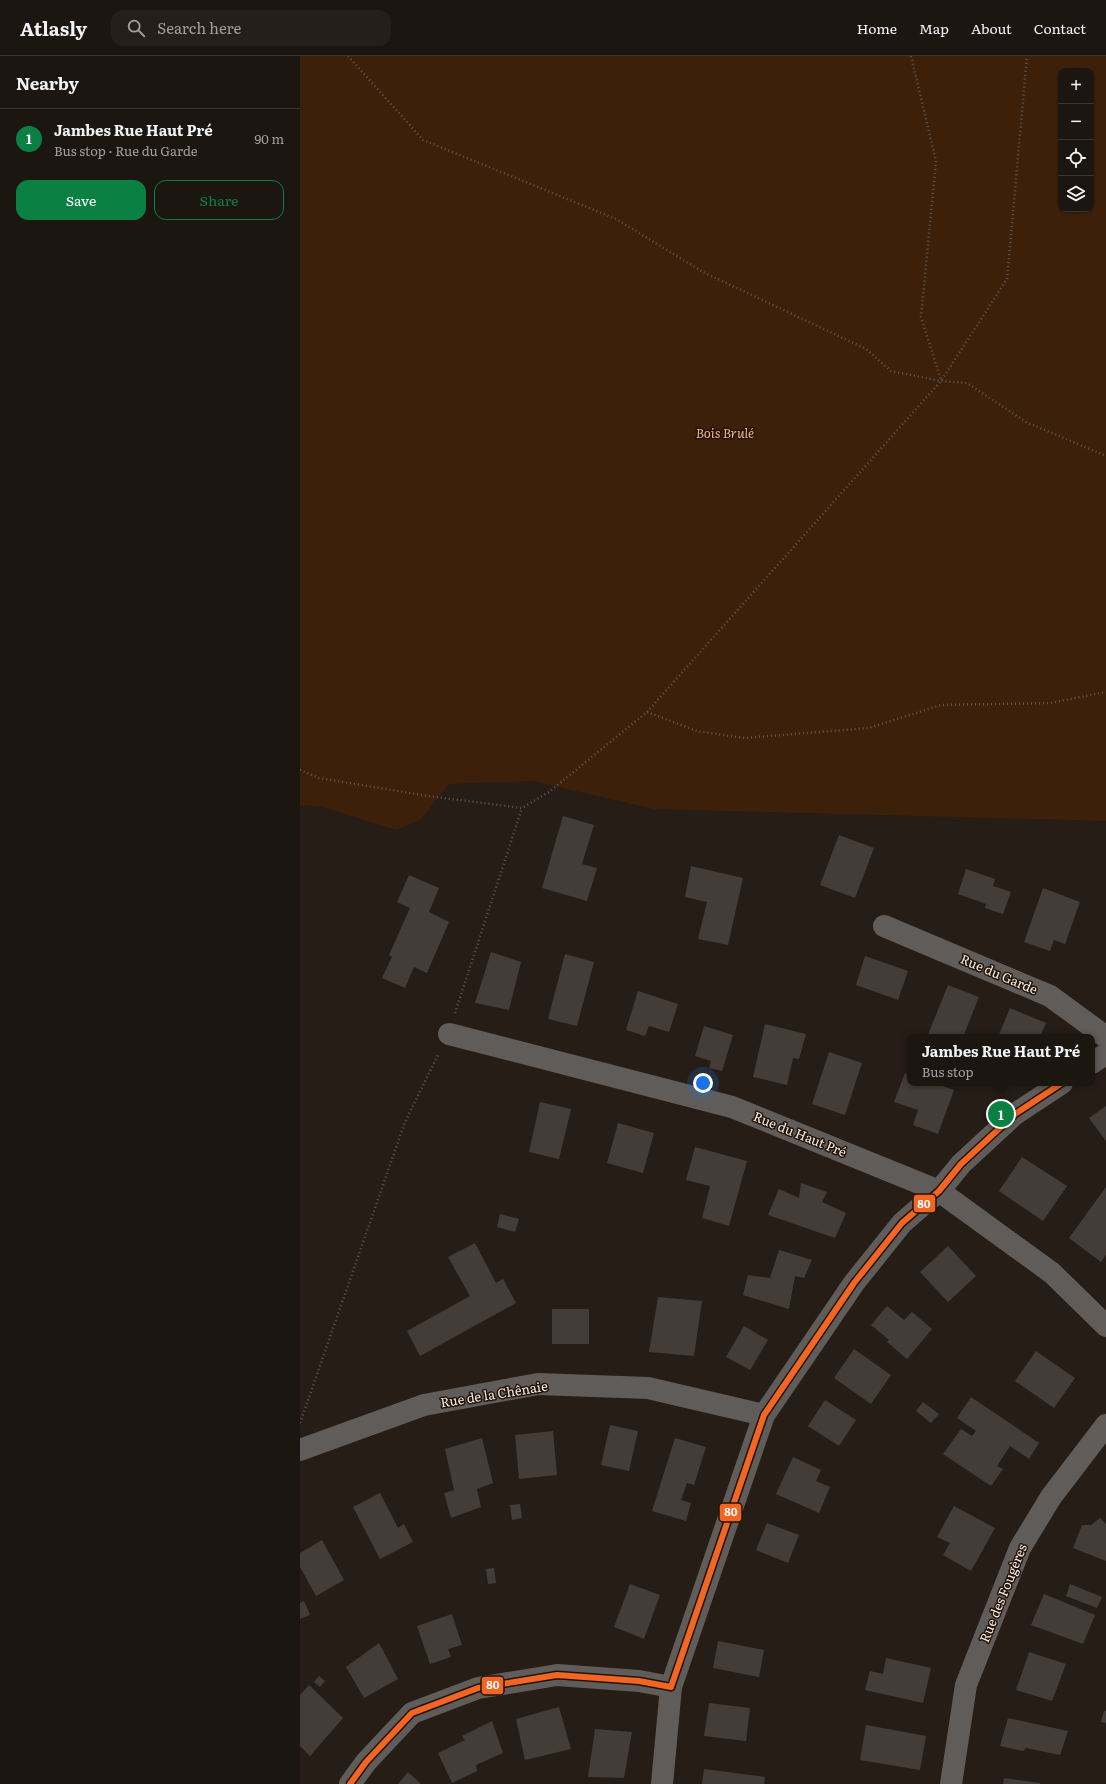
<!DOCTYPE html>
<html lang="en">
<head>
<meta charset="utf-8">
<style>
	:root { --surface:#1c1611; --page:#251f1a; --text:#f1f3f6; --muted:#a09f9f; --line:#3a3531; --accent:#0b8043 }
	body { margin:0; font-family:Literata,serif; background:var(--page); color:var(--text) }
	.controls { position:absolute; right:12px; top:12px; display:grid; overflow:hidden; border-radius:8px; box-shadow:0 1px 3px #0004 }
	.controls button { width:36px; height:36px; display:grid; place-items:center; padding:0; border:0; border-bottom:1px solid var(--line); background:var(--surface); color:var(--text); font:20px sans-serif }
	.you { position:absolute; left:403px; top:1027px; width:14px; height:14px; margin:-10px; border:3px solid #fff; border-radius:50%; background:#1a73e8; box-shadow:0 0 0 6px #1a73e833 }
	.badge { display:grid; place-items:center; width:26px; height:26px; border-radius:50%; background:var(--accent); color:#fff; font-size:13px; font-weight:700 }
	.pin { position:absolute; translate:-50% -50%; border:2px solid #fff; box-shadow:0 1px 4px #0006 }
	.popup { position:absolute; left:607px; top:978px; width:188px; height:52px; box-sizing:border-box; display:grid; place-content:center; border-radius:8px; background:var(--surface); filter:drop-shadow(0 1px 3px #0005); font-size:13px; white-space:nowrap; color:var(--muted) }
	.popup b { font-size:15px; color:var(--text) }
	.popup::after { content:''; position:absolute; left:50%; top:100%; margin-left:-8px; border:8px solid transparent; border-top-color:var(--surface) }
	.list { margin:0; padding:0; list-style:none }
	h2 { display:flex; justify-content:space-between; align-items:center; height:52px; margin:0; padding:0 16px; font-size:17px }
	h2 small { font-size:13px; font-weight:400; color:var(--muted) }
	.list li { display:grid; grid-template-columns:26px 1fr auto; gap:12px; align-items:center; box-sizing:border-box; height:60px; padding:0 16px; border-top:1px solid var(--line) }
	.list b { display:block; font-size:15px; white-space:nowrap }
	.list p { margin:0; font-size:13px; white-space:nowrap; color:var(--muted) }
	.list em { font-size:13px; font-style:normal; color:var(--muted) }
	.actions { display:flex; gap:8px; padding:12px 16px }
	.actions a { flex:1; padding:9px 0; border:1px solid var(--accent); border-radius:12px; text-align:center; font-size:14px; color:var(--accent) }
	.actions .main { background:var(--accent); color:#fff }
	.icon { flex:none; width:22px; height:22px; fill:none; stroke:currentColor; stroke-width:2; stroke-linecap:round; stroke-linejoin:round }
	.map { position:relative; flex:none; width:806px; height:1728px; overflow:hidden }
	header { display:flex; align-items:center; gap:24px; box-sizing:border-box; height:56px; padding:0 20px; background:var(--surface); border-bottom:1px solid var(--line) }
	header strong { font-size:19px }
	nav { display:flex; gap:22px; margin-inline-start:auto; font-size:14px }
	.search { width:280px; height:36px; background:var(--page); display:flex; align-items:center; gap:10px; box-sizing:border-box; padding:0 14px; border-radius:12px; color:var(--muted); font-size:15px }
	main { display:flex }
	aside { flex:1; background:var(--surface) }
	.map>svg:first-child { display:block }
</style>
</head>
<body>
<header>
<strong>Atlasly</strong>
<div class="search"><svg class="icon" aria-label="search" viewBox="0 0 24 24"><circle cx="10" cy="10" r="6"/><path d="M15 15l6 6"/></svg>Search here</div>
<nav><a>Home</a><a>Map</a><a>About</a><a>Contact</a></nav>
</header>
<main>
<aside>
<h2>Nearby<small></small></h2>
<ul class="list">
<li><span class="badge">1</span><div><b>Jambes Rue Haut Pré</b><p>Bus stop · Rue du Garde</p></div><em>90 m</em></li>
</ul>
<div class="actions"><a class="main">Save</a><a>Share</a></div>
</aside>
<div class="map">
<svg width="806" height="1728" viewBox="0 0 806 1728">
	<rect width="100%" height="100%" fill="#261d17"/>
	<path fill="#3d200a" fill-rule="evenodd" d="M 0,0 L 806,0 L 806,765 L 354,753 L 233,725 L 149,728 L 121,763 L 96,774 L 20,750 L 0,749 ZM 761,15 L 791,15 L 791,153 L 761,153 Z"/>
	<g fill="#443d37">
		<polygon points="263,760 294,769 282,808 297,812 287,845 242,832"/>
		<polygon points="539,779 574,792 555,842 520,829"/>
		<polygon points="391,810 443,822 428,889 398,883 407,846 385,841"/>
		<polygon points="666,813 695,823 693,830 711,836 703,858 685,852 686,848 658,838"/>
		<polygon points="109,819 139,832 129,856 149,866 127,917 114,911 105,932 82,922 92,901 89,899 110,852 97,846"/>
		<polygon points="743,832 780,846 765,888 754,884 750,895 724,886"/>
		<polygon points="191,896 221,906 209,954 175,947"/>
		<polygon points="265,898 294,906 277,970 248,963"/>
		<polygon points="565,900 608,915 598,944 556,929"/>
		<polygon points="648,929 679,941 663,981 627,981"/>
		<polygon points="338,935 378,948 369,976 349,970 345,980 326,974"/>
		<polygon points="710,952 746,967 740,981 698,981"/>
		<polygon points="465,968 506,978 499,1003 493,1002 487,1029 453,1021"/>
		<polygon points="404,970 433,979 422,1015 409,1012 411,1005 395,1000"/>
		<polygon points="529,996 562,1007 545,1059 512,1048"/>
		<polygon points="605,1017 610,1019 610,1027 634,1027 654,1034 638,1078 613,1069 618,1054 594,1046"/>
		<polygon points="240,1046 271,1053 259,1103 229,1096"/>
		<polygon points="806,1050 806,1085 789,1062"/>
		<polygon points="318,1067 354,1077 343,1117 307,1107"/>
		<polygon points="395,1091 447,1105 429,1170 402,1162 410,1130 386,1124"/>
		<polygon points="722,1101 767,1130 743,1165 699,1135"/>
		<polygon points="501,1127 527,1136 522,1146 546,1157 535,1182 468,1159 479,1133 499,1142"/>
		<polygon points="806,1131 806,1199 801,1206 769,1182"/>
		<polygon points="200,1158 219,1163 215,1176 197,1171"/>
		<polygon points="175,1187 196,1227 203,1223 216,1247 120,1300 107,1275 170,1240 148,1201"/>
		<polygon points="648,1190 676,1220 648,1246 620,1216"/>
		<polygon points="479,1194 512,1204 504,1222 495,1220 489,1253 443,1239 448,1219 470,1222"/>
		<polygon points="358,1241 402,1245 394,1300 349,1296"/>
		<polygon points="587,1250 604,1264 612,1256 632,1273 607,1303 587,1286 589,1284 571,1269"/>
		<rect x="252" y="1253" width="37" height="35"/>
		<polygon points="444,1270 468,1284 450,1314 426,1301"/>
		<polygon points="554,1293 591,1319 571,1348 534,1322"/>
		<polygon points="736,1295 775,1322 754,1352 715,1325"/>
		<polygon points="671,1341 739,1387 729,1403 710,1390 697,1410 703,1413 691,1430 643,1398 661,1373 672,1380 676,1375 657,1362"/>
		<polygon points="525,1344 556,1364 539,1390 508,1370"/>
		<polygon points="623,1346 639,1358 631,1367 616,1355"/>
		<polygon points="310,1369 338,1375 329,1415 301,1409"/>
		<polygon points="253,1375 257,1419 219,1423 215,1379"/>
		<polygon points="182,1382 193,1427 177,1433 181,1451 151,1462 144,1437 154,1434 145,1393"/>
		<polygon points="375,1382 406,1391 394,1429 387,1427 381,1444 391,1447 386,1465 352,1455"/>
		<polygon points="493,1401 521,1414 516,1425 530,1431 519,1457 476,1438"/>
		<polygon points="80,1437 98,1472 104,1468 113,1486 80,1503 53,1451"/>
		<polygon points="220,1448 222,1462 212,1464 210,1449"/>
		<polygon points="654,1450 695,1472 671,1515 643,1499 650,1487 637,1481"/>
		<polygon points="800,1462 806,1468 806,1505 773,1492 782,1469 791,1469"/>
		<polygon points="467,1467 499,1479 488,1507 456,1494"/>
		<polygon points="22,1484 44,1524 16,1540 0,1511 0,1497"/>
		<polygon points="194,1512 196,1527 188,1528 186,1513"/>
		<polygon points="330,1528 360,1539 344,1583 314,1571"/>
		<polygon points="770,1528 802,1541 797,1552 766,1540"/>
		<polygon points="744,1538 795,1559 783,1588 731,1569"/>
		<polygon points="4,1545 10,1559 0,1563 0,1547"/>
		<polygon points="152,1558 162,1589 148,1593 151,1601 130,1608 117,1570"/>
		<polygon points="418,1585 464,1594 459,1621 413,1612"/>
		<polygon points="79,1587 98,1623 64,1642 46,1611"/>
		<polygon points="729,1596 766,1608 752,1645 716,1634"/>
		<polygon points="586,1602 631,1612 623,1647 565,1634 570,1615 583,1618"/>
		<polygon points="19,1620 25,1625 20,1631 14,1626"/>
		<polygon points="9,1629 43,1662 10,1700 0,1690 0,1639"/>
		<polygon points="409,1647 450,1652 446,1685 404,1680"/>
		<polygon points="259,1651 271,1693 225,1704 216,1663"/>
		<polygon points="804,1655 806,1655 806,1667 801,1666"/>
		<polygon points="708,1662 768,1675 760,1699 726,1692 723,1695 700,1690"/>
		<polygon points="192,1665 203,1697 176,1709 177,1715 152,1727 138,1697 165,1684 162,1680"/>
		<polygon points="566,1669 626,1680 620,1714 560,1704"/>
		<polygon points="295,1673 332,1676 324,1722 288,1721"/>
		<polygon points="404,1713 465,1721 464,1728 402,1728"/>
		<polygon points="108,1716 121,1728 98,1728"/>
		<polygon points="704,1722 740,1727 740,1728 703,1728"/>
	</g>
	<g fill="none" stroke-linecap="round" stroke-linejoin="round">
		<g stroke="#5d5854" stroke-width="2.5" stroke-dasharray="1 3" stroke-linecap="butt">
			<polyline points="48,0 123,84 316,163 403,216 566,293 591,315 641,325 667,327 726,366 806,400"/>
			<polyline points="611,0 636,105 621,261 641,324"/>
			<polyline points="347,656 397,675 444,682 569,672 641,649 750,647 806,636"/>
			<polyline points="0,714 19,722 128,740 222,752 249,736 347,656 641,325 707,223 727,0"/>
			<polyline points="155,957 222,752"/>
			<polyline points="0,1367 105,1066 139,997"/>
		</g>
		<g stroke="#605c5a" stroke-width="22">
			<polyline points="584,870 750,940 806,981"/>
			<polyline points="149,978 432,1051 639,1135 752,1217 806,1270"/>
			<polyline points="792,1007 806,998"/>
			<polyline points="0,1394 124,1349 238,1328 348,1332 464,1359"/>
			<polyline points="50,1728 66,1706 112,1657 178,1632 257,1619 339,1625 371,1631"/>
			<polyline points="362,1728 371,1631 464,1359 554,1227 602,1167 639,1135 661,1108 715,1058 762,1027"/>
			<polyline points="651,1728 666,1629 720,1492 751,1441 806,1369"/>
		</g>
		<g stroke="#221308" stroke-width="9">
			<g id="bus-1">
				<polyline points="371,1631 464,1359 554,1227 602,1167 639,1135 661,1108 715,1058 762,1027"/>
				<polyline points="50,1728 66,1706 112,1657 178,1632 257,1619 339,1625 371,1631"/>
			</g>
		</g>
		<use href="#bus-1" stroke="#f26522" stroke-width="6"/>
	</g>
	<g text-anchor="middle" stroke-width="3" stroke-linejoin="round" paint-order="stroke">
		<g font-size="13" font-style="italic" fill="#f5b489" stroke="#221308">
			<text x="425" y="382">Bois Brulé</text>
		</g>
		<g font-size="13" fill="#f8ede5" stroke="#221308">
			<text transform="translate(699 918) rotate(23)" y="5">Rue du Garde</text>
			<text transform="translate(500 1078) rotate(22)" y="5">Rue du Haut Pré</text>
			<text transform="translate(194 1338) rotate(-9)" y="5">Rue de la Chênaie</text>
			<text transform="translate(703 1537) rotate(-68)" y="5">Rue des Fougères</text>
		</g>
	</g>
	<g stroke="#221308" stroke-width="1.5">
		<rect x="613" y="1138" width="23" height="19" rx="4" fill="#f26522"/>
		<rect x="419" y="1447" width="23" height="19" rx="4" fill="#f26522"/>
		<rect x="181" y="1620" width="23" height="19" rx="4" fill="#f26522"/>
	</g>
	<g font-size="11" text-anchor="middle" font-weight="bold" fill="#fff">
		<text x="624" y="1152">80</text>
		<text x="431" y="1460">80</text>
		<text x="193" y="1633">80</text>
	</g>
</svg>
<div class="controls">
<button>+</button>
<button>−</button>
<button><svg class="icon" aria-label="locate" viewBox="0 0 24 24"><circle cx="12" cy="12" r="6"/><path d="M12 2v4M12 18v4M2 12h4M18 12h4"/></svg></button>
<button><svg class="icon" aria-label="layers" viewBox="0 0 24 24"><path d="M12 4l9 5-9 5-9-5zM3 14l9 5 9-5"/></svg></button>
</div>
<div class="you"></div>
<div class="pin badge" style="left:701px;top:1058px">1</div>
<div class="popup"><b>Jambes Rue Haut Pré</b>Bus stop</div>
</div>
</main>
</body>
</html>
